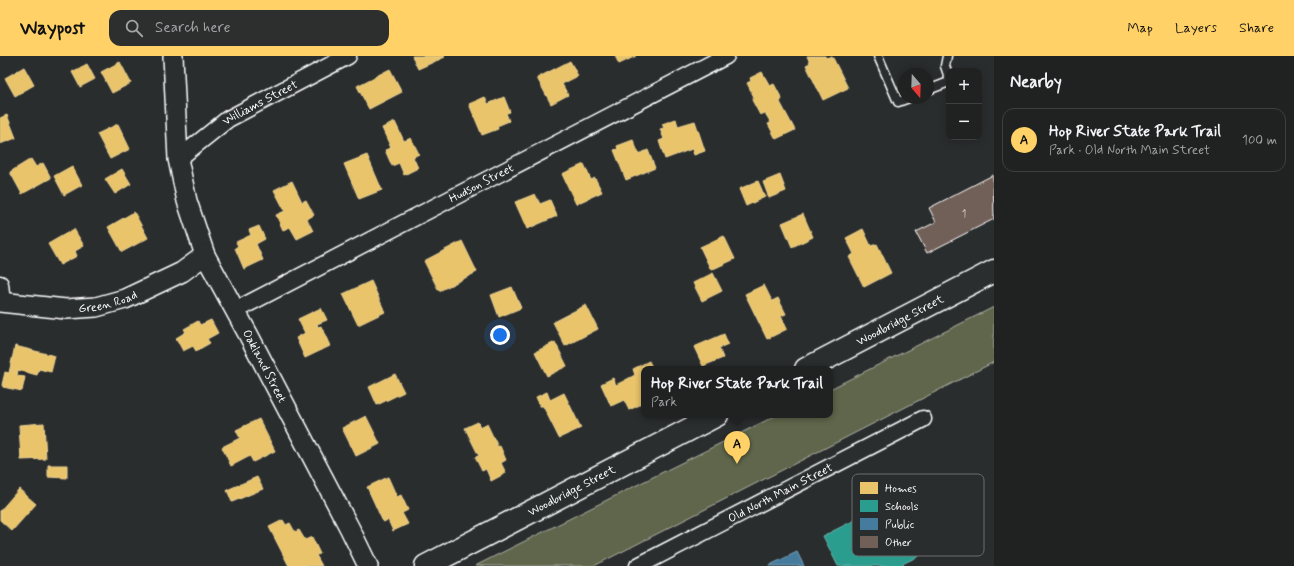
<!DOCTYPE html>
<html lang="en">
<head>
<meta charset="utf-8">
<style>
	:root { --surface:#202222; --page:#2d2f2f; --text:#f1f3f6; --muted:#a2a4a5; --line:#3d3f40; --accent:#ffd166 }
	body { margin:0; font-family:Mynerve,sans-serif; background:var(--page); color:var(--text) }
	.controls { position:absolute; right:12px; top:12px; display:grid; overflow:hidden; border-radius:8px; box-shadow:0 2px 10px #0003 }
	.controls button { width:36px; height:36px; display:grid; place-items:center; padding:0; border:0; border-bottom:1px solid var(--line); background:var(--surface); color:var(--text); font:20px sans-serif }
	.compass { position:absolute; left:898px; top:12px; width:36px; height:36px; border-radius:50%; background:var(--surface); box-shadow:0 2px 10px #0003; rotate:161deg }
	.you { position:absolute; left:500px; top:279px; width:14px; height:14px; margin:-10px; border:3px solid #fff; border-radius:50%; background:#1a73e8; box-shadow:0 0 0 6px #1a73e833 }
	.badge { display:grid; place-items:center; width:26px; height:26px; border-radius:50%; background:var(--accent); color:#111; font-size:13px; font-weight:700 }
	.pin { position:absolute; translate:-50% -33px; filter:drop-shadow(0 1px 2px #0008) }
	.pin::after { content:''; position:absolute; top:21px; width:14px; height:12px; background:inherit; clip-path:polygon(0 0,100% 0,50% 100%) }
	.popup { position:absolute; left:641px; top:310px; width:192px; height:52px; box-sizing:border-box; display:grid; place-content:center; border-radius:8px; background:var(--surface); filter:drop-shadow(0 1px 3px #0005); font-size:13px; white-space:nowrap; color:var(--muted) }
	.popup b { font-size:15px; color:var(--text) }
	.popup::after { content:''; position:absolute; left:50%; top:100%; margin-left:-8px; border:8px solid transparent; border-top-color:var(--surface) }
	.list { margin:0; padding:0; list-style:none }
	h2 { display:flex; justify-content:space-between; align-items:center; height:52px; margin:0; padding:0 16px; font-size:17px }
	h2 small { font-size:13px; font-weight:400; color:var(--muted) }
	.list li { display:grid; grid-template-columns:26px 1fr auto; gap:12px; align-items:center; box-sizing:border-box; height:64px; margin:0 8px 8px; padding:0 8px; border:1px solid var(--line); border-radius:12px }
	.list b { display:block; font-size:15px; white-space:nowrap }
	.list p { margin:0; font-size:13px; white-space:nowrap; color:var(--muted) }
	.list em { font-size:13px; font-style:normal; color:var(--muted) }
	.icon { flex:none; width:22px; height:22px; fill:none; stroke:currentColor; stroke-width:2; stroke-linecap:round; stroke-linejoin:round }
	.map { position:relative; flex:none; width:994px; height:510px; overflow:hidden }
	header { display:flex; align-items:center; gap:24px; box-sizing:border-box; height:56px; padding:0 20px; background:var(--accent); color:#111 }
	header strong { font-size:19px }
	nav { display:flex; gap:22px; margin-inline-start:auto; font-size:14px }
	.search { width:280px; height:36px; background:var(--page); display:flex; align-items:center; gap:10px; box-sizing:border-box; padding:0 14px; border-radius:12px; color:var(--muted); font-size:15px }
	main { display:flex }
	aside { flex:1; background:var(--surface) }
	.map>svg:first-child { display:block }
</style>
</head>
<body>
<header>
<strong>Waypost</strong>
<div class="search"><svg class="icon" aria-label="search" viewBox="0 0 24 24"><circle cx="10" cy="10" r="6"/><path d="M15 15l6 6"/></svg>Search here</div>
<nav><a>Map</a><a>Layers</a><a>Share</a></nav>
</header>
<main>
<div class="map">
<svg width="994" height="510" viewBox="0 0 994 510">
	<rect width="100%" height="100%" fill="#2a2d2e"/>
	<filter id="ink" filterUnits="userSpaceOnUse"><feTurbulence type="fractalNoise" baseFrequency=".025" numOctaves="2"/><feDisplacementMap in="SourceGraphic" scale="8" xChannelSelector="R" yChannelSelector="G"/><feConvolveMatrix kernelMatrix="1 2 1 2 8 2 1 2 1" color-interpolation-filters="sRGB"/></filter>
	<g filter="url(#ink)">
		<polygon fill="#61664c" stroke="#b0b2a6" points="994,251 994,306 594,510 475,510 777,359 830,359 830,333"/>
		<g fill="#e9c46a" stroke="#f0d697">
			<polygon points="412,0 444,0 445,1 418,13"/>
			<polygon points="615,0 636,0 619,8"/>
			<polygon points="807,0 825,0 826,2 832,0 848,32 823,44 806,9 810,7"/>
			<polygon points="570,5 578,20 562,28 568,39 551,48 537,22"/>
			<polygon points="120,6 131,27 112,37 101,16"/>
			<polygon points="87,8 95,23 80,31 72,16"/>
			<polygon points="24,11 34,29 15,40 5,22"/>
			<polygon points="390,13 402,36 369,53 357,30"/>
			<polygon points="762,16 770,30 774,28 782,43 780,46 795,74 776,83 768,68 771,67 765,57 760,59 752,44 754,41 747,27 751,25 750,22"/>
			<polygon points="485,41 488,48 504,41 510,56 506,57 509,65 497,70 498,73 482,79 469,48"/>
			<polygon points="7,59 16,82 0,88 0,62"/>
			<polygon points="676,63 678,70 695,65 705,95 694,99 692,93 665,103 659,85 664,83 660,73 664,72 662,68"/>
			<polygon points="395,66 404,85 411,82 419,98 413,101 418,112 404,119 399,107 392,110 385,94 391,92 382,72"/>
			<polygon points="118,68 130,93 110,103 97,78"/>
			<polygon points="633,84 639,98 648,94 655,112 626,124 614,94 618,93 617,90"/>
			<polygon points="367,99 382,134 359,143 344,108"/>
			<polygon points="31,103 36,111 43,107 51,122 22,138 10,116"/>
			<polygon points="584,108 591,124 595,122 602,136 576,148 562,118"/>
			<polygon points="72,110 82,129 64,139 54,120"/>
			<polygon points="122,113 131,128 115,138 105,123"/>
			<polygon points="780,119 786,135 769,142 763,126"/>
			<polygon points="292,125 302,146 306,144 314,159 307,163 313,175 297,183 290,171 283,174 276,159 285,155 274,134"/>
			<polygon points="758,125 765,141 746,150 739,133"/>
			<polygon points="535,138 540,148 550,144 557,160 527,173 515,146"/>
			<polygon points="134,156 148,182 122,196 108,171"/>
			<polygon points="803,158 813,181 792,191 782,167"/>
			<polygon points="259,170 265,183 256,188 263,204 244,213 235,192 238,190 236,186 251,179 249,174"/>
			<polygon points="74,173 84,190 75,195 77,200 60,209 48,188"/>
			<polygon points="863,173 871,190 877,188 891,217 864,231 849,201 854,198 846,182"/>
			<polygon points="724,180 735,203 711,214 700,191"/>
			<polygon points="462,185 477,216 439,235 424,205"/>
			<polygon points="713,217 722,235 702,245 693,227"/>
			<polygon points="371,225 385,256 358,269 343,238"/>
			<polygon points="764,229 772,245 778,242 786,258 781,260 787,273 767,283 745,238"/>
			<polygon points="512,231 521,252 499,261 491,239"/>
			<polygon points="586,249 598,273 565,290 553,266"/>
			<polygon points="321,252 327,264 317,268 318,271 321,270 330,290 305,302 296,282 305,277 298,263"/>
			<polygon points="211,264 218,277 207,283 210,287 196,295 193,290 183,295 176,282 186,276 184,273 198,265 200,269"/>
			<polygon points="724,278 728,288 719,292 723,302 703,310 694,291"/>
			<polygon points="555,286 567,310 547,320 535,296"/>
			<polygon points="15,290 55,300 51,316 39,313 37,319 18,314 17,320 25,321 22,335 3,331 2,329 5,316 9,317"/>
			<polygon points="649,305 653,313 644,313 644,347 629,354 624,344 611,350 601,328 613,322 616,329 635,319 633,313"/>
			<polygon points="395,318 404,336 377,349 369,331"/>
			<polygon points="547,336 550,344 564,337 581,372 559,382 543,350 540,350 536,341"/>
			<polygon points="366,360 380,388 356,400 342,372"/>
			<polygon points="259,363 275,395 253,406 250,400 231,410 222,391 240,382 236,374"/>
			<polygon points="478,366 480,372 487,368 498,391 500,390 506,404 501,407 506,417 491,425 486,413 482,415 475,401 479,400 465,372"/>
			<polygon points="44,367 46,403 21,404 19,369"/>
			<polygon points="48,409 67,409 67,422 48,421"/>
			<polygon points="257,421 263,433 232,446 227,434"/>
			<polygon points="388,421 397,441 401,439 408,454 402,457 408,468 393,475 388,464 383,466 367,431"/>
			<polygon points="19,433 36,448 12,475 0,464 0,455"/>
			<polygon points="283,464 286,469 290,467 295,476 299,474 305,484 312,481 320,498 316,499 322,510 289,510 269,471"/>
		</g>
		<polygon fill="#2a9d8f" stroke="#6abab1" points="883,450 894,474 903,469 919,500 898,510 838,510 823,480"/>
		<polygon fill="#457b9d" stroke="#7da3ba" points="797,496 804,510 770,510 770,509"/>
		<polygon fill="#716058" stroke="#fff" points="993,119 994,163 927,197 916,176 936,166 929,152"/>
		<g fill="none" stroke-linecap="round" stroke-linejoin="round">
			<g stroke="#fff" stroke-width="11">
				<g id="service">
					<polyline points="878,0 898,46 909,42"/>
					<polyline points="947,0 945,10 949,22"/>
					<polyline points="928,34 949,26"/>
				</g>
			</g>
			<g stroke="#fff" stroke-width="19">
				<g id="minor">
					<path id="s1" d="M 178,103 L 228,63 L 348,0"/>
					<polyline points="0,228 2,246"/>
					<path id="s2" d="M 236,254 L 726,0"/>
					<path id="s3" d="M 638,510 L 923,363"/>
				</g>
			</g>
			<g stroke="#fff" stroke-width="22">
				<g id="tertiary">
					<path id="s4" d="M 173,0 L 178,103 L 187,145 L 205,199 L 248,278 L 350,473 L 368,510"/>
					<path id="s5" d="M 0,246 L 66,253 L 96,251 L 125,243 L 182,216 L 205,199"/>
				</g>
			</g>
			<g stroke="#fff" stroke-width="25">
				<g id="secondary">
					<path id="s6" d="M 806,313 L 994,215"/>
					<path id="s7" d="M 426,510 L 717,359"/>
				</g>
			</g>
			<use href="#service" stroke="#2a2d2e" stroke-width="8"/>
			<use href="#minor" stroke="#2a2d2e" stroke-width="16"/>
			<use href="#tertiary" stroke="#2a2d2e" stroke-width="19"/>
			<use href="#secondary" stroke="#2a2d2e" stroke-width="22"/>
		</g>
	</g>
	<g text-anchor="middle" stroke-width="4" stroke-linejoin="round" paint-order="stroke">
		<g font-size="10" fill="#dcd7d5">
			<text x="964" y="161">1</text>
		</g>
		<g font-size="12" fill="#fff" stroke="#2a2d2e">
			<text dy="4" stroke="none"><textPath href="#s1" startOffset="100">Williams Street</textPath></text>
			<text dy="4" stroke="none"><textPath href="#s2" startOffset="276">Hudson Street</textPath></text>
			<text dy="4" stroke="none"><textPath href="#s5" startOffset="109">Green Road</textPath></text>
			<text dy="4" stroke="none"><textPath href="#s6" startOffset="106">Woodbridge Street</textPath></text>
			<text dy="4" stroke="none"><textPath href="#s4" startOffset="329">Oakland Street</textPath></text>
			<text dy="4" stroke="none"><textPath href="#s7" startOffset="164">Woodbridge Street</textPath></text>
			<text dy="4" stroke="none"><textPath href="#s3" startOffset="160">Old North Main Street</textPath></text>
		</g>
	</g>
	<rect x="852" y="418" width="132" height="82" rx="6" fill="#2a2d2e" stroke="#6a6c6d" stroke-width="1"/>
	<rect x="860" y="426" width="18" height="12" fill="#e9c46a"/>
	<rect x="860" y="444" width="18" height="12" fill="#2a9d8f"/>
	<rect x="860" y="462" width="18" height="12" fill="#457b9d"/>
	<rect x="860" y="480" width="18" height="12" fill="#716058"/>
	<g font-size="11" fill="#fff">
		<text x="885" y="436">Homes</text>
		<text x="885" y="454">Schools</text>
		<text x="885" y="472">Public</text>
		<text x="885" y="490">Other</text>
	</g>
</svg>
<div class="controls">
<button>+</button>
<button>−</button>
</div>
<svg class="compass" viewBox="-18 -18 36 36"><path d="M0-13l5 13h-10z" fill="#e53935"/><path d="M0 13l5-13h-10z" fill="#a2a4a5"/></svg>
<div class="you"></div>
<div class="pin badge" style="left:737px;top:408px">A</div>
<div class="popup"><b>Hop River State Park Trail</b>Park</div>
</div>
<aside>
<h2>Nearby<small></small></h2>
<ul class="list">
<li><span class="badge">A</span><div><b>Hop River State Park Trail</b><p>Park · Old North Main Street</p></div><em>100 m</em></li>
</ul>
</aside>
</main>
</body>
</html>
